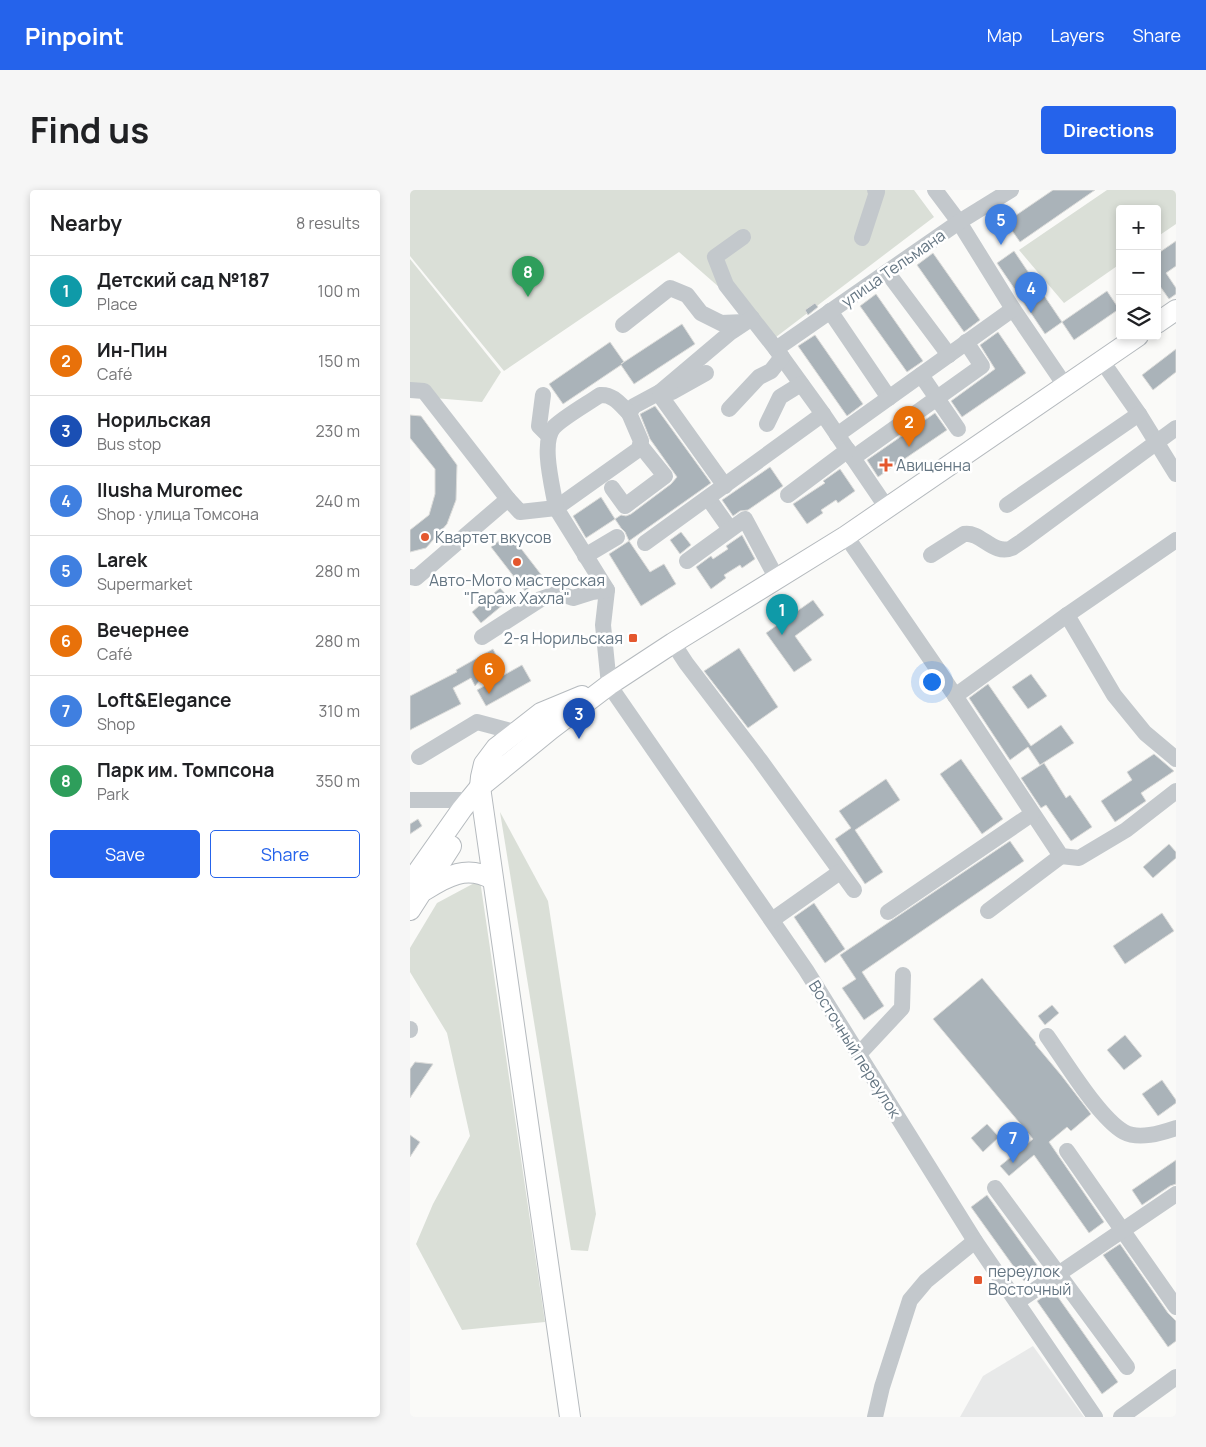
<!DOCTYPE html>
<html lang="en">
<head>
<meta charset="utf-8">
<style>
	:root { --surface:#fff; --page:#f6f6f6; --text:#202124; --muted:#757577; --line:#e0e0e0; --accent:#2563eb }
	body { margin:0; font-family:Manrope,sans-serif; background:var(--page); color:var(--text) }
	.controls { position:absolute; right:15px; top:15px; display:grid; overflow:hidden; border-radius:5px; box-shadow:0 2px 8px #0003 }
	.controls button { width:45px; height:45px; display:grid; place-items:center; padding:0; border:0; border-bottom:1px solid var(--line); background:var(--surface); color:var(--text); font:25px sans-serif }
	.you { position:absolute; left:521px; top:491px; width:18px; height:18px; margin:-12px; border:4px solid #fff; border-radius:50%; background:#1a73e8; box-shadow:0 0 0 8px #1a73e833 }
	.badge { display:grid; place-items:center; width:32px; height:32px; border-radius:50%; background:var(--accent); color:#fff; font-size:16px; font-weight:700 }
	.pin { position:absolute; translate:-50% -41px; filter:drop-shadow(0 1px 2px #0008) }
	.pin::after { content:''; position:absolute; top:26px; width:18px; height:15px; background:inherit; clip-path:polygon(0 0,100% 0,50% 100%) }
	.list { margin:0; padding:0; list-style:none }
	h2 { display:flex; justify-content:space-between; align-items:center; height:65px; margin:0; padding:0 20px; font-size:21px }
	h2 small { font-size:16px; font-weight:400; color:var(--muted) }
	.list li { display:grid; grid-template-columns:32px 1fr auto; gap:15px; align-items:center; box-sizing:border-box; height:70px; padding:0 20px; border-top:1px solid var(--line) }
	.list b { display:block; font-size:19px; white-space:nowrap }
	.list p { margin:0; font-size:16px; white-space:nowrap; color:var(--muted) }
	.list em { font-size:16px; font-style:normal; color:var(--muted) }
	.actions { display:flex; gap:10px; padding:15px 20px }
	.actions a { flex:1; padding:11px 0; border:1px solid var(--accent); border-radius:5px; text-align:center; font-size:18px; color:var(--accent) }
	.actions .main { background:var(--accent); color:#fff }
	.icon { flex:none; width:28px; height:28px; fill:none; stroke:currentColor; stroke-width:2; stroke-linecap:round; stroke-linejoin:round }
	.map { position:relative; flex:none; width:766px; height:1227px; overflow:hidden; border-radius:5px }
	header { display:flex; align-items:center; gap:30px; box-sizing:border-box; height:70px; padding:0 25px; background:var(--accent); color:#fff }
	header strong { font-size:24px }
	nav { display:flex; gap:28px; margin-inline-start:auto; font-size:18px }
	.intro { display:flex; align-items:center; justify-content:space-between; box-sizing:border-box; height:120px; padding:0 30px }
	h1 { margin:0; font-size:35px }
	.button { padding:12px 22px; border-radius:5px; background:var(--accent); color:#fff; font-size:18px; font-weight:700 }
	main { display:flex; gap:30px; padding:0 30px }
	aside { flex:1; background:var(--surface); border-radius:5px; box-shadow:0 2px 8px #0003 }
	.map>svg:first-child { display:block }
</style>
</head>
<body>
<header>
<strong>Pinpoint</strong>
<nav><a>Map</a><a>Layers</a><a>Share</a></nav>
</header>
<div class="intro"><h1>Find us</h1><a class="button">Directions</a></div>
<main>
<aside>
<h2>Nearby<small>8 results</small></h2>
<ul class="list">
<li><span class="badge" style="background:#0f9aa8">1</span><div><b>Детский сад №187</b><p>Place</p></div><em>100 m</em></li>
<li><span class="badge" style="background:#e8710a">2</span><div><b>Ин-Пин</b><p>Café</p></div><em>150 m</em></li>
<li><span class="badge" style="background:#1a4fb4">3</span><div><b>Норильская</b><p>Bus stop</p></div><em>230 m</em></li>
<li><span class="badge" style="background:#3f7fe0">4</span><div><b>Ilusha Muromec</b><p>Shop · улица Томсона</p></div><em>240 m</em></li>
<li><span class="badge" style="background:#3f7fe0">5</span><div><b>Larek</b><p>Supermarket</p></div><em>280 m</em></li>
<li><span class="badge" style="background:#e8710a">6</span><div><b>Вечернее</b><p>Café</p></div><em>280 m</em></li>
<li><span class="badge" style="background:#3f7fe0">7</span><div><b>Loft&amp;Elegance</b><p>Shop</p></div><em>310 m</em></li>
<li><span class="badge" style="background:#2e9e5b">8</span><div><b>Парк им. Томпсона</b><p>Park</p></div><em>350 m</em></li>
</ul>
<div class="actions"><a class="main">Save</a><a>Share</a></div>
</aside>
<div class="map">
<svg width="766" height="1227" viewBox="0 0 766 1227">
	<rect width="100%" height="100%" fill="#fafaf8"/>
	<polygon fill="#e8e9e9" points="623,1156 674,1227 550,1227 573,1186"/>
	<g fill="#dadfd7">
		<polygon points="0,0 504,0 524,27 366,147 269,62 94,181 0,66"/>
		<polygon points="697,0 766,0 766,34 747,47 747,19 710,19 710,74 654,113 609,60"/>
		<polygon points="0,69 91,182 72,212 0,206"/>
		<polygon points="90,622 138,711 186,1024 178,1061 161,1060"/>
		<polygon points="70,690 135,1132 52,1140 6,1054 23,1014 60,946 37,843 0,782 0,758 27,713"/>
	</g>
	<g fill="#aab3b9" stroke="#dcdcda">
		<polygon points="643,0 685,0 610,52 596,32"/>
		<polygon points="766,51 766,76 756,83 766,98 766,104 759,109 747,92 747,64"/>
		<polygon points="604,61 652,132 635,144 587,73"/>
		<polygon points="523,63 570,130 554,142 507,75"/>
		<polygon points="697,101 709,119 664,150 652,132"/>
		<polygon points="466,104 513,171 497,182 450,116"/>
		<polygon points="405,113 408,117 398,125 395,120"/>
		<polygon points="272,134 285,154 224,194 211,175 153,214 139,194 200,152 214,172 211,174"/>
		<polygon points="588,142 616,183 552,227 541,211 585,179 570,155"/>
		<polygon points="405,145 453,214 437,226 388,156"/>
		<polygon points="766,159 766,182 743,200 732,185"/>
		<polygon points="245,216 301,293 219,351 215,342 211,338 205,329 211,325 216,326 221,324 261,294 267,287 240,249 230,224"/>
		<polygon points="525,223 537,240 468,287 457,270"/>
		<polygon points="0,225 11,226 47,275 46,310 37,334 16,358 0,362 0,340 19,325 25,304 25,279 0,248"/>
		<polygon points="360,277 373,296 338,320 330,321 323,326 312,310"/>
		<polygon points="430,279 445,301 428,313 426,310 411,320 413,323 397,334 383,314 415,293 413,291"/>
		<polygon points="191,307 205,329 176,348 163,326"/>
		<polygon points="271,342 281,355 270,364 260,350"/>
		<polygon points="99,343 133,387 115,401 81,357"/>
		<polygon points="332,345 345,369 332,378 330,375 314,385 316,388 301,399 286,377 301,366 303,369 318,359 316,356"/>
		<polygon points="219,351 240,382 254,374 266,394 231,416 199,364"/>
		<polygon points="90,398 100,409 71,433 62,422"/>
		<polygon points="403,410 414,425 385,446 402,470 384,482 356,443"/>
		<polygon points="329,458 368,517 338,538 294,481"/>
		<polygon points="83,459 88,469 65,496 61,488 43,498 51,514 0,540 0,506 47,482 46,480"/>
		<polygon points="112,475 121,491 76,516 67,500"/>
		<polygon points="621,484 637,506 618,519 602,497"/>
		<polygon points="578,494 621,556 651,535 664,553 630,575 618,557 600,570 559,508"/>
		<polygon points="744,564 764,581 731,603 736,611 705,632 691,611 722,590 717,582"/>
		<polygon points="551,569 593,629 572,644 530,584"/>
		<polygon points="634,573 656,608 660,605 682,637 661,651 636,615 631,618 611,588"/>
		<polygon points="476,589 490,610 445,640 473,682 455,694 425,649 441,638 429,621"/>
		<polygon points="8,629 12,636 0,644 0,634"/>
		<polygon points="600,651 614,671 452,782 474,816 454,830 432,798 446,789 430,765"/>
		<polygon points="759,654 766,662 766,668 743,688 733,677"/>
		<polygon points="404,713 435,759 415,773 384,727"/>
		<polygon points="752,723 764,741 715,774 703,756"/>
		<polygon points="572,788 626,853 625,854 651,885 681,924 661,941 657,937 639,952 694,1032 679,1043 624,965 599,986 590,976 623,949 523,829"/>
		<polygon points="642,815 649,823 635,835 628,826"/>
		<polygon points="715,845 732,866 714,880 697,860"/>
		<polygon points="5,872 23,874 0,908 0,879"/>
		<polygon points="752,890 766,910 766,913 748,926 732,904"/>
		<polygon points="577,934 589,947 573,962 561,948"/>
		<polygon points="0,945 10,952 0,967"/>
		<polygon points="766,970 766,994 760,996 732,1015 722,1000"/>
		<polygon points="577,1005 630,1079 614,1091 561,1017"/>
		<polygon points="710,1054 758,1123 766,1131 766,1151 758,1157 693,1065"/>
		<polygon points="643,1100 708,1192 692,1204 627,1111"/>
	</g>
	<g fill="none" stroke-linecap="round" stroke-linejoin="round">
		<g stroke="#b5babe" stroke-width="22">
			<g id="major">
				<polyline points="747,133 766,120"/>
				<polyline points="0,693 52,619 70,597 141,539 199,495 263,453 436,346 728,146"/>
				<path d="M 15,700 C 37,686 57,675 82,689"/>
				<polyline points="0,720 41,656"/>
				<polyline points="160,1227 70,597 71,587 74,574 86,558 131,523 172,506"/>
			</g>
		</g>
		<g stroke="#c3c8cc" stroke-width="16">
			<polyline points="525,0 549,32 603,119 656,197"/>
			<polyline points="333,47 305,67 316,95 366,159 413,224 477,318"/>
			<polyline points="452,48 467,2 465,0"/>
			<polyline points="477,82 539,165"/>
			<polyline points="420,121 479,208"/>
			<polyline points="213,135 260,98 277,105 291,123 311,133 335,132"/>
			<polyline points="366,159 549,32 601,0"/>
			<polyline points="692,171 729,224 766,284"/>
			<polyline points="511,185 548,239"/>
			<polyline points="0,200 14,201 98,309"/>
			<polyline points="250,202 224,216 219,223 231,251 229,259 146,318 197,400 193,435 199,495 396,780 565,1051 685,1227"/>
			<polyline points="262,202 296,183"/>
			<polyline points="133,205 129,236 139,246"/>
			<polyline points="319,219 349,187 361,181 372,167"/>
			<polyline points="357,234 370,207 391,194"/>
			<polyline points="427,245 603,119"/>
			<polyline points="443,268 572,176 556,152"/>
			<polyline points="315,296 252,208 250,202 321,142 342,128"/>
			<polyline points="202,298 215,316 255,286 230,255"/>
			<polyline points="378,305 438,260"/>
			<polyline points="298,308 320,339"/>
			<polyline points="597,315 729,224"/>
			<polyline points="436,346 526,477 651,666 669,668 716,640 766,601"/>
			<polyline points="235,353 413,224"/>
			<path d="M 521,365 L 554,344 C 571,341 583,366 602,358 C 606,355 611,352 615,349 L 766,238"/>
			<polyline points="175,366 207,347"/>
			<polyline points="277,371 335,329 367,389"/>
			<path d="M 0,387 L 6,388 L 98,309 L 110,322 L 146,318 C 143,298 130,252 144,237 C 154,227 177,214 190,205 C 203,204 210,214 219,223"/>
			<polyline points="657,425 704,505 735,543 766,569"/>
			<polyline points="72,447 131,409 148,403 163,408 182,402 197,400"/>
			<polyline points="263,453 276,473 350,570 444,700"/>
			<polyline points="545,506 657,425 766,350"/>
			<polyline points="9,567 67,532 105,542"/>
			<polyline points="0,610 61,610"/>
			<polyline points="578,721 651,666"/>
			<polyline points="478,722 622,624"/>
			<polyline points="362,730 430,682"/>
			<polyline points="0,839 0,840"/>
			<path d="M 637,846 C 655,871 689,928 714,942 C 729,950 751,943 766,938"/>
			<polyline points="449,864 492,818 493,785"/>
			<polyline points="657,961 766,1117"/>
			<polyline points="585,998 717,1177"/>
			<polyline points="607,1112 766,1004"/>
			<polyline points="465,1227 472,1197 500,1110 516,1091 565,1051"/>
			<polyline points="711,1227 766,1187"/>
		</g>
		<use href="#major" stroke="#fff" stroke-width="20"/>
	</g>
	<g fill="#e4572e" stroke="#fff" stroke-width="2">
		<path d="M473.5 267.5h5v5h5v5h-5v5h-5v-5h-5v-5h5z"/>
		<circle cx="15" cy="347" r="5"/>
		<circle cx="107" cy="372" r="5"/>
		<rect x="218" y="443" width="10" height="10" rx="2.5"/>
		<rect x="563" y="1085" width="10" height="10" rx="2.5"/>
	</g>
	<g text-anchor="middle" stroke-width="5" stroke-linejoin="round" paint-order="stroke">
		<g font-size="16" fill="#657683" stroke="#fff">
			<text transform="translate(483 78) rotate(-35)" y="6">улица Тельмана</text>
			<text transform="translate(445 859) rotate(58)" y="6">Восточный переулок</text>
		</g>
		<g font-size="16" fill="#657683" stroke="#fff" text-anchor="start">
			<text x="486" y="281">Авиценна</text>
			<text x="25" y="353">Квартет вкусов</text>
			<text x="107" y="396" text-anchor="middle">Авто-Мото мастерская<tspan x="107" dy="18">"Гараж Хахла"</tspan></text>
			<text x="213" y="454" text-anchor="end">2-я Норильская</text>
			<text x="578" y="1087">переулок<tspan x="578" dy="18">Восточный</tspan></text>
		</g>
	</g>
</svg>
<div class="controls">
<button>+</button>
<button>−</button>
<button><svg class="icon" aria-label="layers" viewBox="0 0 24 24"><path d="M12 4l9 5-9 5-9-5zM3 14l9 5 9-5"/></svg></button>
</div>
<div class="you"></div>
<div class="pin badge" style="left:372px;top:445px;background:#0f9aa8">1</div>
<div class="pin badge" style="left:499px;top:257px;background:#e8710a">2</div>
<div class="pin badge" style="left:169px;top:549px;background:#1a4fb4">3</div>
<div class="pin badge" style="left:621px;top:123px;background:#3f7fe0">4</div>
<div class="pin badge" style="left:591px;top:55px;background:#3f7fe0">5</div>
<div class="pin badge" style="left:79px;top:504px;background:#e8710a">6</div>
<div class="pin badge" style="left:603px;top:973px;background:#3f7fe0">7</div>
<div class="pin badge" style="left:118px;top:107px;background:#2e9e5b">8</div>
</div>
</main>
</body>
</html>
